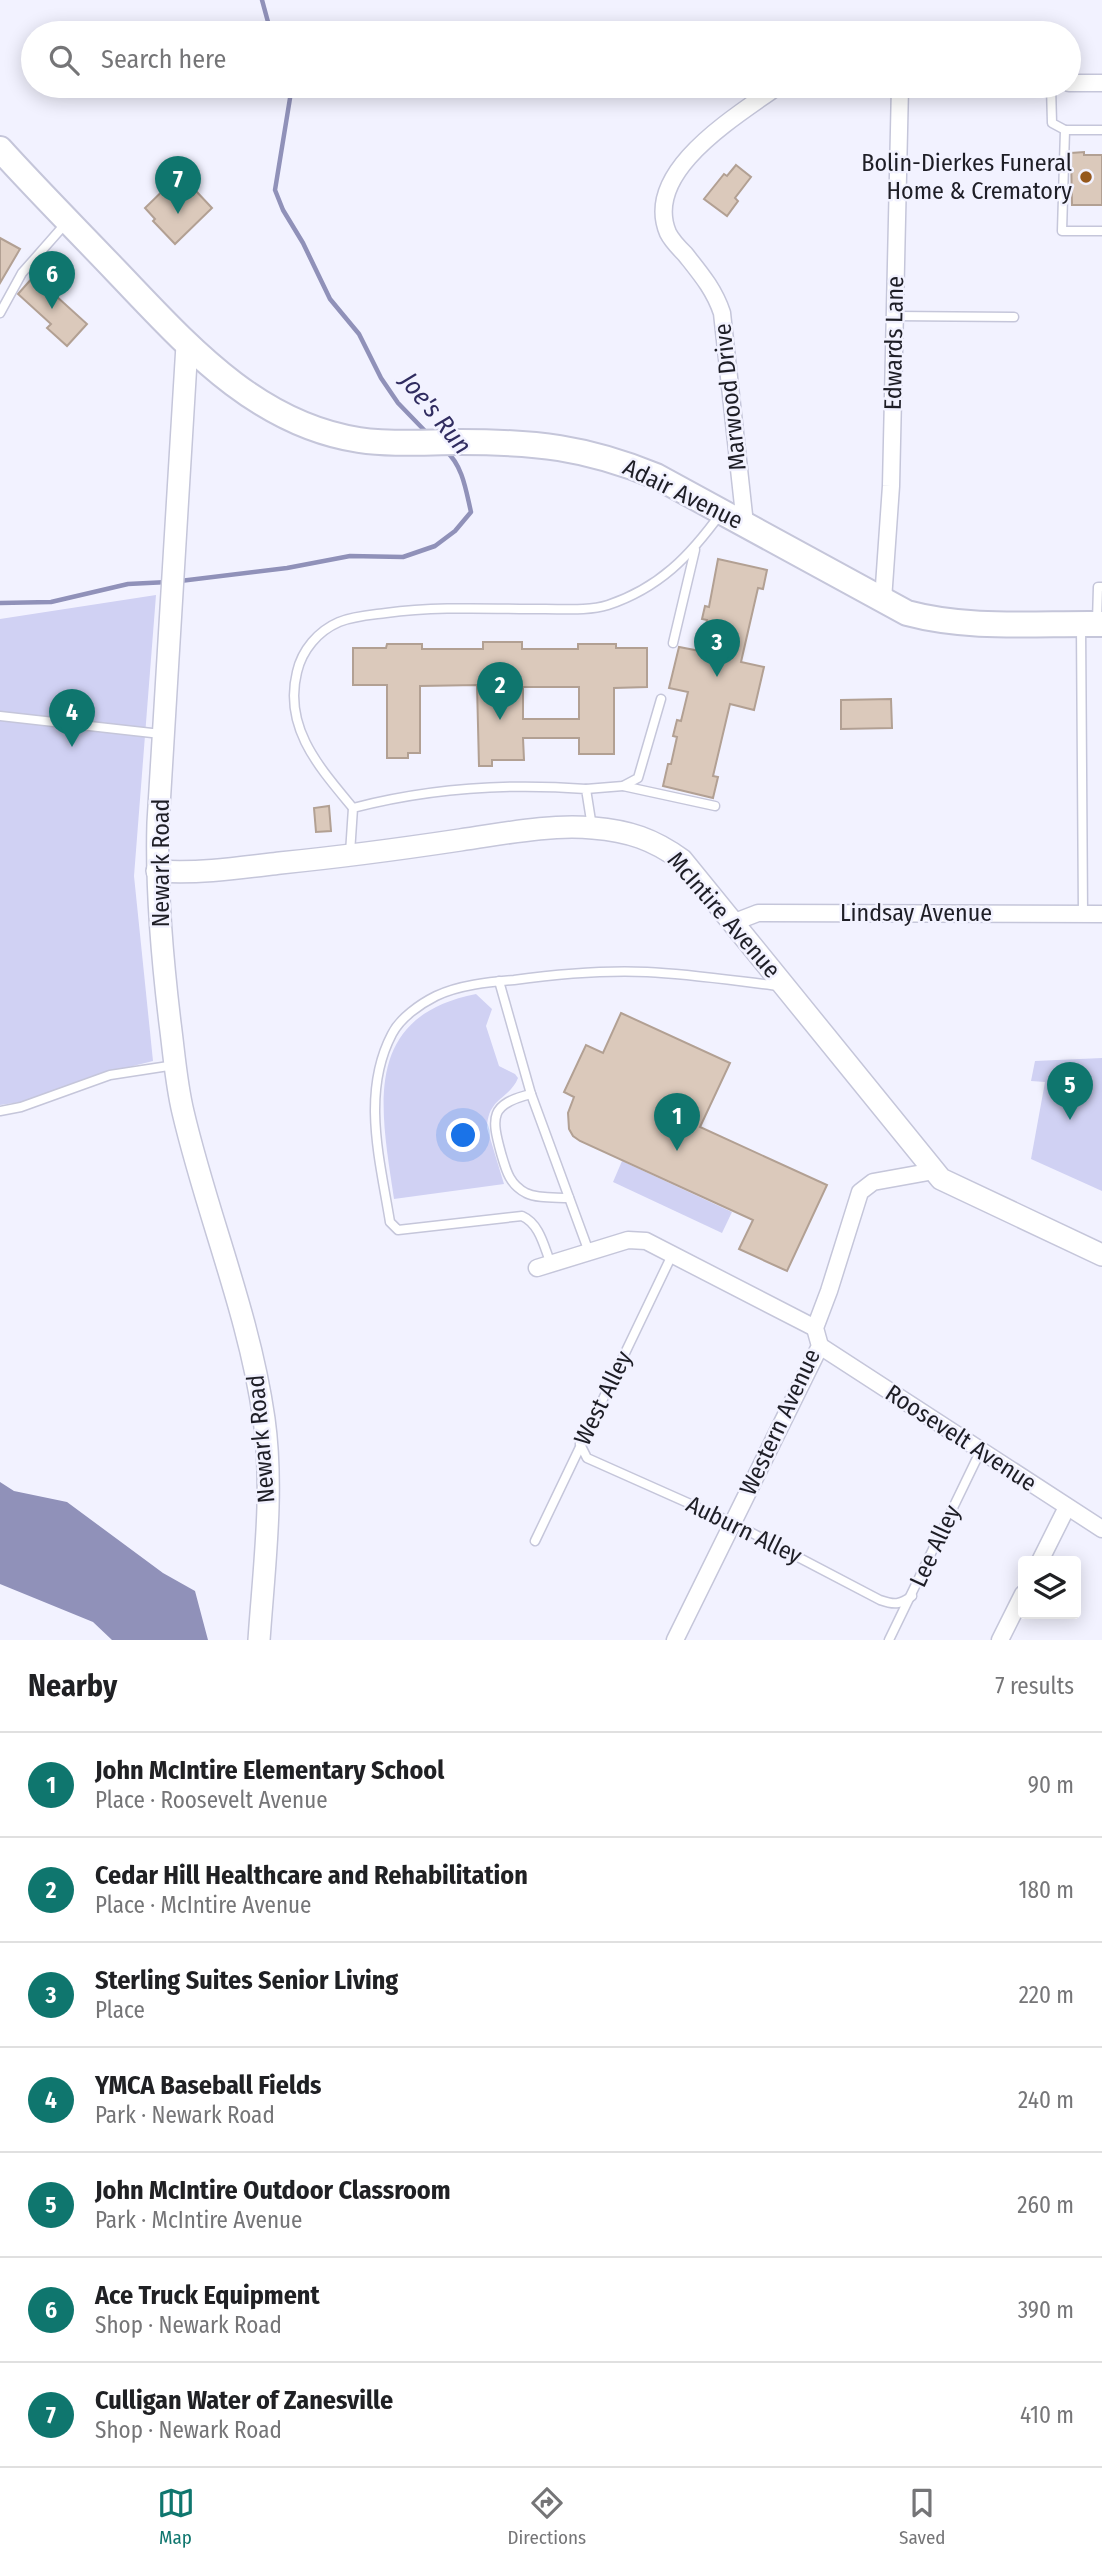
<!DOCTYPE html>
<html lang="en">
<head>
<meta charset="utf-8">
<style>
	:root { --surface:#fff; --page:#f6f6f6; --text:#202124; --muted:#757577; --line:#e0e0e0; --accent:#0f766e }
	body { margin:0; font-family:"Fira Sans Condensed",sans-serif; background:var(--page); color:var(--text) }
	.controls { position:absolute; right:21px; bottom:21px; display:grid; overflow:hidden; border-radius:7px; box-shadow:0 4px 18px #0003 }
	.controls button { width:63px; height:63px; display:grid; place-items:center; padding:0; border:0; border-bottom:2px solid var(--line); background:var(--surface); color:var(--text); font:35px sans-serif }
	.you { position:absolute; left:464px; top:1136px; width:24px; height:24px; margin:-18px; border:5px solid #fff; border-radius:50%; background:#1a73e8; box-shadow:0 0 0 10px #1a73e833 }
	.badge { display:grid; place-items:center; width:46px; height:46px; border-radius:50%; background:var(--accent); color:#fff; font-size:23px; font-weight:700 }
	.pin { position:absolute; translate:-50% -58px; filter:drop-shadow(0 2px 4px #0008) }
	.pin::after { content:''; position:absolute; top:37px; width:24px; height:21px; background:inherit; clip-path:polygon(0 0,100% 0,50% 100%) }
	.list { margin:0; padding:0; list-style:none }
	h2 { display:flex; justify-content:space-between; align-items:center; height:91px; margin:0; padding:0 28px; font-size:30px }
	h2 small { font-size:23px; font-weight:400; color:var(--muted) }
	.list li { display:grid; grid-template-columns:46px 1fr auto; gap:21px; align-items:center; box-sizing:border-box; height:105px; padding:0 28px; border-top:2px solid var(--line) }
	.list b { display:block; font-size:26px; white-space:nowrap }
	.list p { margin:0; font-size:23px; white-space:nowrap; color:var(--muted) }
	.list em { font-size:23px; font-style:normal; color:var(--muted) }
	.icon { flex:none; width:38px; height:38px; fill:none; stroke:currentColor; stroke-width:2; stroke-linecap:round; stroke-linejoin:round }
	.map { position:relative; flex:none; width:1102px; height:1640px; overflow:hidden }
	.search { position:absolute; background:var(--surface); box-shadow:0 4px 18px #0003; left:21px; right:21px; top:21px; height:77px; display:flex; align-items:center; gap:18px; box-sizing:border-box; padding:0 24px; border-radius:38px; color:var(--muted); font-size:26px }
	.sheet { height:826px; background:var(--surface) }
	nav { display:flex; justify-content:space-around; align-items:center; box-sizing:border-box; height:98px; border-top:2px solid var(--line); background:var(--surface); font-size:19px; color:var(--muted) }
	nav a { display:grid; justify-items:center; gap:4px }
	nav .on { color:var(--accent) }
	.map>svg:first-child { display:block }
</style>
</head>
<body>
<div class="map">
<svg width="1102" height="1640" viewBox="0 0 1102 1640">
	<rect width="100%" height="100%" fill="#f2f2ff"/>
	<g fill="#d0d1f3">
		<polygon points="156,595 134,876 153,1061 93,1076 21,1102 0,1105 0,619"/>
		<path d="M 476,994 L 492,1009 L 486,1026 L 499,1066 L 515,1074 L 518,1078 C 509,1100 488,1097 487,1128 L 504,1184 L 394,1199 C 381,1110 360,1017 476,994 Z"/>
		<polygon points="1102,1058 1102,1191 1031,1159 1045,1082 1031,1081 1035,1061"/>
		<polygon points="622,1161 732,1212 722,1233 613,1182"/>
	</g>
	<polygon fill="#9091b9" points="0,1482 14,1491 67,1502 163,1573 195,1591 208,1640 112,1640 93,1622 0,1584"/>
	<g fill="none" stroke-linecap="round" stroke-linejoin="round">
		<g stroke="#9091b9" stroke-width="4.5">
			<polyline points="262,0 271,33"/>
			<polyline points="292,86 275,190 283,210 303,243 330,299 359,334 381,378 398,403 427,433"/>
			<path d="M 180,581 L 287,568 L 350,556 L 403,557 L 435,546 L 455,531 L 471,512 C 466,491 463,466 446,451"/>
			<polyline points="0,603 51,602 128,584 168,582"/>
		</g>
	</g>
	<g fill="#dbc9bb" stroke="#b2a093" stroke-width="2" fill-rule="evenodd">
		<polygon points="1084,152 1084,155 1102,155 1102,205 1072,205 1071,153"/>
		<polygon points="736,165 751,177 735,198 738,201 727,216 704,199 724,174 727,176"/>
		<polygon points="180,174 212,208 175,244 153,221 155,219 145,208"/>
		<polygon points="0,238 20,249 0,283"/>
		<polygon points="34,276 87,324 67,346 47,328 51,324 18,294"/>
		<polygon points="718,559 767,570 763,589 758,588 741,662 764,667 754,710 730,704 713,776 718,777 713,798 663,786 668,764 671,764 677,737 673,736 677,720 681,721 688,692 669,688 679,647 700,651 707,620 702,619 705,606 709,607"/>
		<path d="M 483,642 L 522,642 L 522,649 L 578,649 L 578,644 L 616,644 L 616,648 L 647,648 L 647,687 L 614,688 L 614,754 L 579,754 L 579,738 L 523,738 L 524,760 L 492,760 L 492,766 L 479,766 L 477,685 L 420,686 L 420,753 L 408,753 L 408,758 L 387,758 L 387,685 L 353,685 L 353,648 L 386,648 L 387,644 L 422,644 L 422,649 L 483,649 ZM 523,687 L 579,687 L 579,719 L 523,719 Z"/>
		<polygon points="891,699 892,728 841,729 841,700"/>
		<polygon points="329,806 331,831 316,832 314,808"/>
		<polygon points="621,1013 730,1063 700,1127 827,1185 787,1271 739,1249 753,1220 580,1141 573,1136 569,1129 568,1113 574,1097 564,1092 586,1045 603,1053"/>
	</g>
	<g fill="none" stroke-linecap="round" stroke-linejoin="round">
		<g stroke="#c5c6da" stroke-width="11">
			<g id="lane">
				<polyline points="1051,86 1052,123 1065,130 1062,231 1102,231"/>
				<polyline points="1065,130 1102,130"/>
				<polyline points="0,313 22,273 66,223"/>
				<polyline points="894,316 1014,317"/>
				<polyline points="1097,621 1098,587 1102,587"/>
				<polyline points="1081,626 1083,914"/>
				<polyline points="673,643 695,550"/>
				<polyline points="0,716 161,734"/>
				<polyline points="623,786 715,806"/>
				<polyline points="586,789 623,786 638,778 661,699"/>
				<path d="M 353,808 C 320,768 283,728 297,672 C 302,650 318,631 339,622 C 354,616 371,615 386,613 C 439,606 492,609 545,609 C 565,609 589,611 608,605 C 659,588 690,556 721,513"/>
				<path d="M 350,853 L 353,808 C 430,788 508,783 586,789 L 592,827"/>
				<polyline points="499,981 531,1094 589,1252"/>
				<path d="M 531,1094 C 490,1104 491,1117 501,1153 C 506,1170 509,1184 526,1193 C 538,1199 556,1197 569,1198"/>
				<polyline points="0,1111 21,1107 110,1075 175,1065"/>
				<path d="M 551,1264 C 544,1247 540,1224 522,1216 L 398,1230 L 390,1222 C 380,1160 361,1093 392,1034 C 400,1018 420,1004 436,996 C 459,985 489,982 514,980 C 558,974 603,970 647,972 C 691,974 736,981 780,986"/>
				<path d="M 580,1444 L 587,1458 L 733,1523 L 880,1600 C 894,1605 900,1605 912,1596"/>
				<polyline points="535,1541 672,1255"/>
				<polyline points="889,1640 980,1452"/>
			</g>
		</g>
		<g stroke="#c5c6da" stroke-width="19">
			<g id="street">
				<polyline points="1069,83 1102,83"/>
				<path d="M 745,524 L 722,313 C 714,289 700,273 685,254 C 679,248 672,241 668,233 C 642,171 737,116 778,86"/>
				<polyline points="883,600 891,486 900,86"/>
				<polyline points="732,923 758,913 1102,914"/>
				<polyline points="537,1268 628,1240 646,1241 815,1328"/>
				<polyline points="820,1346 1102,1529"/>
				<polyline points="1040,1561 1067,1507"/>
				<polyline points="675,1640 820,1346 815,1328 829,1291 860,1192 873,1182 934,1171"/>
				<polyline points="1000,1640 1023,1594"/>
			</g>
		</g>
		<g stroke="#c5c6da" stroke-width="24">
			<g id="secondary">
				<path d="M 187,345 L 158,823 C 156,891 162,957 170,1023 C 174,1053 176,1083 183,1112 C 207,1215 249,1313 264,1419 C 274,1491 264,1567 259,1640"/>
				<path d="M 157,871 C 198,874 239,868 280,863 C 340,857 400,849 460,840 C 503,834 549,824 593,828 C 629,831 653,839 682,860 L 941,1179 L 1102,1255"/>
			</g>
		</g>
		<g stroke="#c5c6da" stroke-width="28">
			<path id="primary" d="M 0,149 C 38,191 78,231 117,272 C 186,344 255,424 359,440 C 392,445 427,442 460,442 C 535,442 585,447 656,476 L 907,613 C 970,630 1037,623 1102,624"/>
		</g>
		<use href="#lane" stroke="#fff" stroke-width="8"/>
		<use href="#street" stroke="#fff" stroke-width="16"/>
		<use href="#secondary" stroke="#fff" stroke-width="21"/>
		<use href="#primary" stroke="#fff" stroke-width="24"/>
	</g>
	<circle fill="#95581c" stroke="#f2f2ff" stroke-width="2.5" cx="1086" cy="177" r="7"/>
	<g text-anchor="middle" stroke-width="5" stroke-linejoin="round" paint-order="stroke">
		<g font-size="24" fill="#1e1e26" stroke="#f2f2ff" text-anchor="end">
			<text x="1072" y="171">Bolin-Dierkes Funeral<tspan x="1072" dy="28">Home &amp; Crematory</tspan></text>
		</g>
		<g font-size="24" fill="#1e1e26" stroke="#f2f2ff">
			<text transform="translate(894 343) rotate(-89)" y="8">Edwards Lane</text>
			<text transform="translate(730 397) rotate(-96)" y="8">Marwood Drive</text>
			<text transform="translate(683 494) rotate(26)" y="8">Adair Avenue</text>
			<text transform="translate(161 863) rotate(-90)" y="8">Newark Road</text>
			<text x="916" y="921">Lindsay Avenue</text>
			<text transform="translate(724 915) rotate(49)" y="8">McIntire Avenue</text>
			<text transform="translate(603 1398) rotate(-64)" y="8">West Alley</text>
			<text transform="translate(780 1422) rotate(-65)" y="8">Western Avenue</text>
			<text transform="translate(961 1438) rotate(33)" y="8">Roosevelt Avenue</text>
			<text transform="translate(261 1439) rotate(-95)" y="8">Newark Road</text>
			<text transform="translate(744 1530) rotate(26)" y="8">Auburn Alley</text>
			<text transform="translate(935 1546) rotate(-65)" y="8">Lee Alley</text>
		</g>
		<g font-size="26" font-style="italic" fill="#302c60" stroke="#f2f2ff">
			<text transform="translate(436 413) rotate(51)" y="9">Joe's Run</text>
		</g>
	</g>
</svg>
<div class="controls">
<button><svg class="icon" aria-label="layers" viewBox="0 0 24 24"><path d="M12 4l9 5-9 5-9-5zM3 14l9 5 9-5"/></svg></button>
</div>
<div class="you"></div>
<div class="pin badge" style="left:677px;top:1151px">1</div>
<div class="pin badge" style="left:500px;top:720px">2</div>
<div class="pin badge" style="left:717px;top:677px">3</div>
<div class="pin badge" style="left:72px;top:747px">4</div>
<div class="pin badge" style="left:1070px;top:1120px">5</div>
<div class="pin badge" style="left:52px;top:309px">6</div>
<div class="pin badge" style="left:178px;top:214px">7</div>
<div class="search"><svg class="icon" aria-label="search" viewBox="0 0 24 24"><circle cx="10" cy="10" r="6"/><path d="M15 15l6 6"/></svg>Search here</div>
</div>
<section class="sheet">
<h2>Nearby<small>7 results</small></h2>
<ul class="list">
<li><span class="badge">1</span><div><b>John McIntire Elementary School</b><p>Place · Roosevelt Avenue</p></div><em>90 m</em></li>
<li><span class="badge">2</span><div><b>Cedar Hill Healthcare and Rehabilitation</b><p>Place · McIntire Avenue</p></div><em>180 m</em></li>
<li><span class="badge">3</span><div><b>Sterling Suites Senior Living</b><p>Place</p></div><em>220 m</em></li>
<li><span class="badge">4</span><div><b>YMCA Baseball Fields</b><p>Park · Newark Road</p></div><em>240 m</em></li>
<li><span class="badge">5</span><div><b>John McIntire Outdoor Classroom</b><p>Park · McIntire Avenue</p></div><em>260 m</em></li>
<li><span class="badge">6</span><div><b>Ace Truck Equipment</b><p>Shop · Newark Road</p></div><em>390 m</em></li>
<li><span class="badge">7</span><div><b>Culligan Water of Zanesville</b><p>Shop · Newark Road</p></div><em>410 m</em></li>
</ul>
</section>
<nav>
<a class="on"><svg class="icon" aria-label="map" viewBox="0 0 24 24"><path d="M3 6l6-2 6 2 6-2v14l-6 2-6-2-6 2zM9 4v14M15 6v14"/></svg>Map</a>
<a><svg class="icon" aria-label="directions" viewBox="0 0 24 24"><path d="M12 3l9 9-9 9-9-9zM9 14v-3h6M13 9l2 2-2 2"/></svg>Directions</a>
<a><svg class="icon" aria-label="saved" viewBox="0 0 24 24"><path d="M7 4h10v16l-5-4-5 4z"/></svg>Saved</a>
</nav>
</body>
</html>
